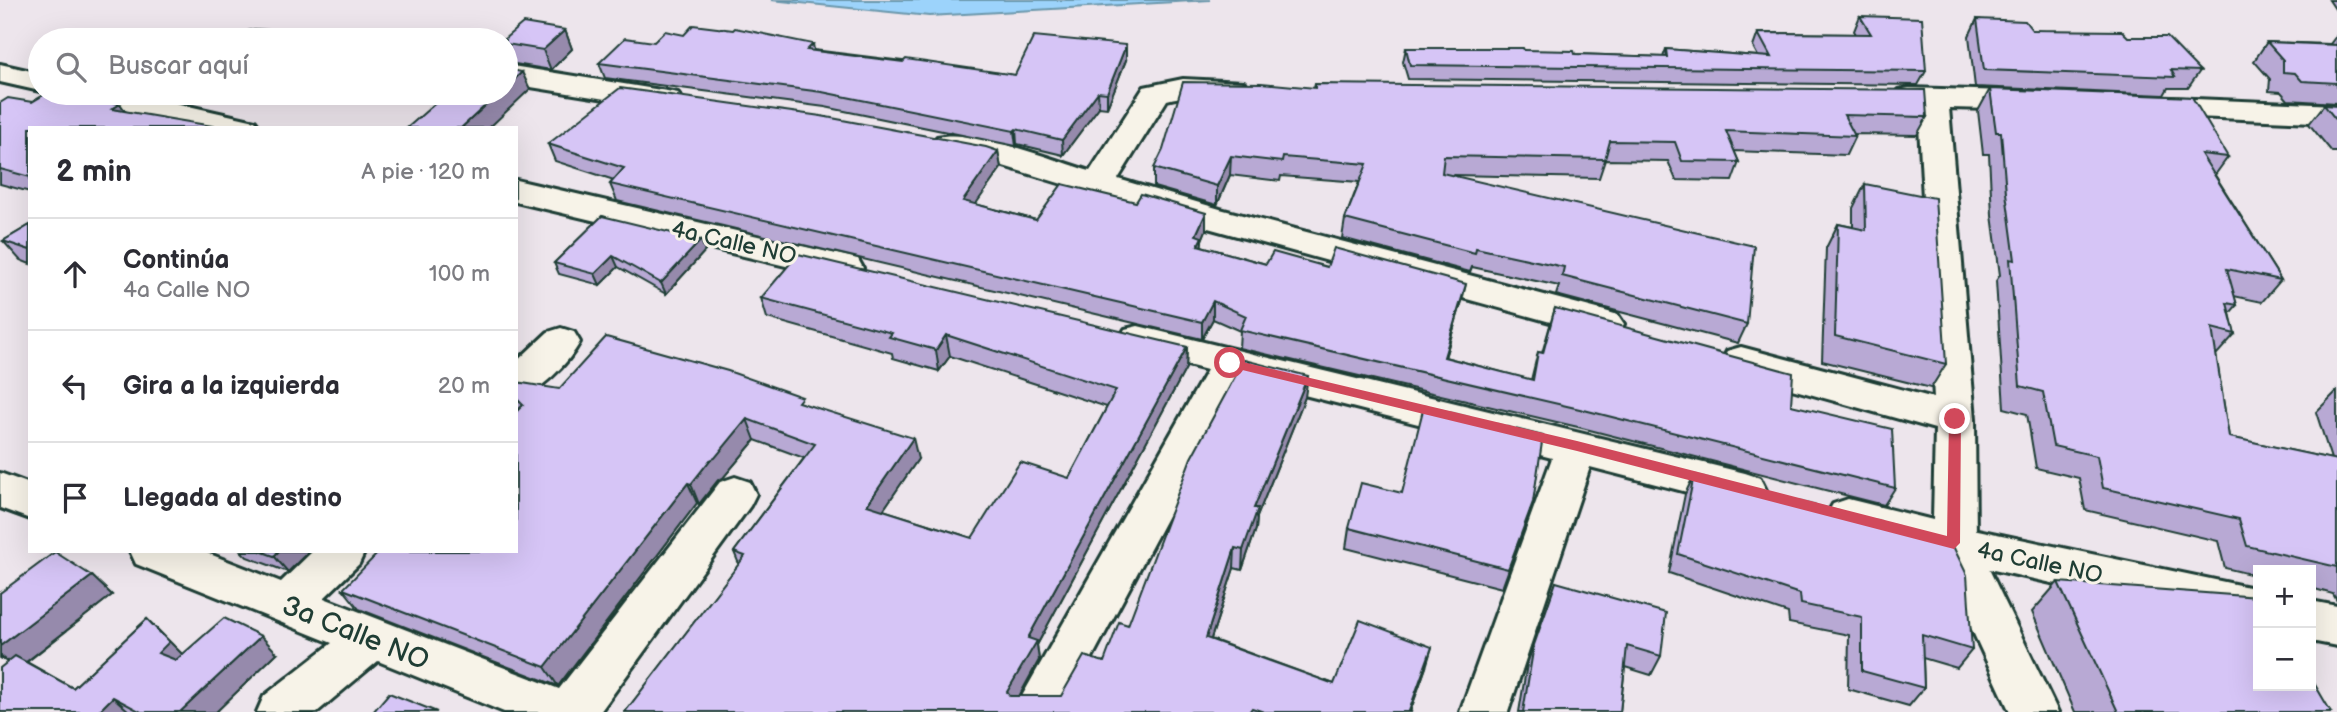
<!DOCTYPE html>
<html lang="es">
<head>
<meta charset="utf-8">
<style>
	:root { --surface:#fff; --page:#f7f7f7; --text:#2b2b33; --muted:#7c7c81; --line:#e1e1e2 }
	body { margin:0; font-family:"Balsamiq Sans",sans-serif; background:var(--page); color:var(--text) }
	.controls { position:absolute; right:21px; bottom:21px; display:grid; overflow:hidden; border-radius:0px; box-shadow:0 7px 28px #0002 }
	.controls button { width:63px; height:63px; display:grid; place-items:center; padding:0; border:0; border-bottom:2px solid var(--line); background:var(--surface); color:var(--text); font:35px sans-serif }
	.stop { position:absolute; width:21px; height:21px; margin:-16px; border:5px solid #d1495b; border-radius:50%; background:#fff }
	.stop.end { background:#d1495b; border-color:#fff; box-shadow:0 2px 7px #0008 }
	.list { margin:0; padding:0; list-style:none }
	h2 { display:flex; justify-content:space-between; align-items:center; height:91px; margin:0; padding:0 28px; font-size:30px }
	h2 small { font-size:23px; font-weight:400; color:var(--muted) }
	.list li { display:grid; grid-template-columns:46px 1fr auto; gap:21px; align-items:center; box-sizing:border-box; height:112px; padding:0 28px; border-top:2px solid var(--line) }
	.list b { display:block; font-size:26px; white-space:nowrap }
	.list p { margin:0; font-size:23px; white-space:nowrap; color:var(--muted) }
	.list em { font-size:23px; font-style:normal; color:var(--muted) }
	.icon { flex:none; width:38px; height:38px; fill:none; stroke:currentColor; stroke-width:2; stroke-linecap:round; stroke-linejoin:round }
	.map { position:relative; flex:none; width:2337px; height:712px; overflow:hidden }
	.search { position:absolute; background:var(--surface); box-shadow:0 7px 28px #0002; left:28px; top:28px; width:490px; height:77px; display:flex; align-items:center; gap:18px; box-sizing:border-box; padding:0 24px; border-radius:38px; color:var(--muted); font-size:26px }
	.panel { position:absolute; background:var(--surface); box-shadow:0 7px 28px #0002; left:28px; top:126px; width:490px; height:427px; border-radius:0px }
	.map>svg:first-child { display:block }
</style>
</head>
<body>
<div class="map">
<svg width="2337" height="712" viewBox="0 0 2337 712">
	<rect width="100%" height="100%" fill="#ede5ec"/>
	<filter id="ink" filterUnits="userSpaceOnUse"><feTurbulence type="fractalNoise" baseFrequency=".0143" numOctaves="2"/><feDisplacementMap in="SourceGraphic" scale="14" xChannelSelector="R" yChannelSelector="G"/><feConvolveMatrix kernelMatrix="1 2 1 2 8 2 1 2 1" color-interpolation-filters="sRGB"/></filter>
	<g filter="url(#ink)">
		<polygon fill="#9cd3fb" stroke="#6a97ab" stroke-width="2" points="771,0 1210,0 929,16"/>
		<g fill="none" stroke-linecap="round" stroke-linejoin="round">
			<g stroke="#1f3d34" stroke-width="6">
				<g id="minor">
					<polygon points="254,31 299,34 304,40 239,40 244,34"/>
					<polygon points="0,64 40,73 40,91 0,82"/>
					<polygon points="506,65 667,91 678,93 683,100 678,107 667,109 506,83"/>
					<path d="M 1183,79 L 1244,82 L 1248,89 L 1244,96 C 1219,102 1192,92 1167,100 L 1118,179 L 1220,209 L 1605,311 L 1618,315 L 1624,324 L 1618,333 L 1605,337 L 1197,225 L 990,162 L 937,151 L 932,144 L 937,137 C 972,128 1053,160 1090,171 L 1144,87 Z"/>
					<polygon points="1909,88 2038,92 2049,94 2054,101 2049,108 2038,110 1949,108 1975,419 1976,543 1970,556 1954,561 1833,528 1826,516 1833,504 1848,499 1933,520 1935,429 1727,371 1722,361 1727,351 1741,347 1934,398 1918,107 1898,104 1893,97 1898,90"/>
					<polygon points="76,93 131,93 255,121 260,128 201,128 80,100"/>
					<polygon points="2147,97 2337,105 2337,123 2147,115 2136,113 2131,106 2136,99"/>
					<polygon points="516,180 845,256 858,259 863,268 858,277 845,280 516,202"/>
					<polygon points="1138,326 1745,473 1760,478 1766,490 1760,502 1745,507 1590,467 1508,712 1460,712 1552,458 1241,379 1063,712 1013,712 1207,370 1125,349 1119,339 1125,329"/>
					<path d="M 561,328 L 574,332 L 580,342 C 568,364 540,392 516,399 L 516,362 L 548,332 Z"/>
					<polygon points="0,473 30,484 30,519 0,508"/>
					<polygon points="735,477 750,482 756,494 750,506 600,712 504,712 378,661 317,712 257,712 264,696 332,643 136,564 130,551 202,551 281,582 313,551 365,551 359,564 324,598 559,689 720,482"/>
				</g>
			</g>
			<g stroke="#1f3d34" stroke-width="6">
				<g id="tertiary">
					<polygon points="1954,525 2258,589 2258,629 1989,569 2058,712 2010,712 1932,543 1938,530"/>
					<polygon points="2311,601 2337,606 2337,646 2311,641"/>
				</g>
			</g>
			<use href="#minor" fill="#f7f3e8" fill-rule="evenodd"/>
			<use href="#tertiary" fill="#f7f3e8" fill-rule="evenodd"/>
		</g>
		<g fill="#b8a9d4" stroke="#1f3d34" stroke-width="2">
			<polygon points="2329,0 2337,0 2337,12"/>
			<polygon points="1860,16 1926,71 1918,85 1408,79 1403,62 1406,48 1524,50 1575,54 1663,57 1666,49 1758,56 1753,47 1758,33 1856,34 1854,31"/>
			<polygon points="1977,19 2032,30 2128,37 2200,71 2188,88 2168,88 2164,95 1975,87 1969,36"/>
			<polygon points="565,30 572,49 551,70 509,63 506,56 506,40"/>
			<polygon points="2337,35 2337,103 2288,100 2281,92 2269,91 2270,79 2254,61 2267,42 2330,44"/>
			<polygon points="654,42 813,44 814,50 1015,75 1126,60 1107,108 1099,107 1063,155 1017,144 1016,146 825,107 605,78 599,63"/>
			<polygon points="1315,84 1927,117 1917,135 1853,134 1855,136 1846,155 1734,151 1739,162 1732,181 1676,180 1668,161 1605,160 1599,178 1453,175 1747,324 1738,343 1556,295 1559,286 1472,267 1470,272 1342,238 1345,219 1359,182 1281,176 1280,181 1230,175 1217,205 1154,187 1154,168 1314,88"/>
			<polygon points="1990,89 2228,157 2215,175 2281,280 2262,302 2234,296 2237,305 2230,313 2235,334 2216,355 2229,437 2331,459 2316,412 2337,391 2337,601 2333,594 2311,588 2311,570 2258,570 2258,576 2225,568 2218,541 2085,510 2079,478 2036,468 2027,414 2004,408 1996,281 2000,275 1992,215 1989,154 1983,154 1978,111"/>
			<polygon points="32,102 120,104 126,112 30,128 30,192 0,184 0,103"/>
			<polygon points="2324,105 2337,106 2337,152 2332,152 2309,124"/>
			<polygon points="548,144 998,151 1001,168 975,204 1036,220 1206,230 1202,240 1201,246 1266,264 1327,267 1462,301 1445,357 1531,380 1538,352 1542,353 1555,308 1791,405 1895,488 1884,505 1578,427 1239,348 1240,331 1213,319 1202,339 617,201 610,184 614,180 555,161"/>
			<polygon points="1865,184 1946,364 1931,388 1822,361 1826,248 1838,224 1853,227 1853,208"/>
			<polygon points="602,216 705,251 666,294 618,267 600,285 559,274 554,263"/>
			<polygon points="30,225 30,264 20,260 3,241"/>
			<polygon points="761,298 1187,347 1186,368 1037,645 1039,660 1019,696 1061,696 1104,662 1128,625 1305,397 1257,517 1256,529 1242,570 1234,568 1211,639 1334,684 1426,667 1410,712 1412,712 625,712 739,564 734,552 804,458 755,440 723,478 718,480 699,504 697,503 558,686 359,609 343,589 516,551 518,410 516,407 516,398 559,389 804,404 918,459 883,510 972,538 1069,478 1107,407 950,356 939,371 893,358 892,353 767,318"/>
			<polygon points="1694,475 1899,532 1972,650 1957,668 1923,658 1924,688 1909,706 1848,689 1849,635 1789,623 1788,613 1669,573 1685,494"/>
			<polygon points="1402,493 1526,522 1502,588 1346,548 1349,528"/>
			<polygon points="241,551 309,551 288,572 247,557"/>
			<polygon points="92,576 112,595 27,662 73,688 147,619 183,655 277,653 216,712 0,712 7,662 0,658 0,593"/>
			<polygon points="1556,582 1661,656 1651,675 1625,667 1620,712 1519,712 1527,664"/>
			<polygon points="2058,582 2331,712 2075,712 2032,612"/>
		</g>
		<g fill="#968aac" stroke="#1f3d34" stroke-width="2">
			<polygon points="565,30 572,49 551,70 543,50"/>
			<polygon points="1126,45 1126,60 1107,108 1107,93"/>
			<polygon points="522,72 530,89 489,128 461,128 499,93 506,93 506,87"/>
			<polygon points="1098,92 1099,107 1063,155 1062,140"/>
			<polygon points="120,104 134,123 112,109"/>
			<polygon points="1016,129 1017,144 1016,146 1014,131"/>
			<polygon points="998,151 1001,168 966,218 963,201"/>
			<polygon points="1231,156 1230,175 1217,205 1217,186"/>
			<polygon points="1206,213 1206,230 1202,240 1201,254 1197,262 1196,235"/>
			<polygon points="701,240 705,251 666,294 661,283"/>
			<polygon points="613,256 618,267 600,285 595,274"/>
			<polygon points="1466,284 1462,301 1440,374 1444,357"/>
			<polygon points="1213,301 1213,319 1202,339 1202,322"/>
			<polygon points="946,335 950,356 939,371 936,350"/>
			<polygon points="1187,347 1186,368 1037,645 1039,660 1011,711 1007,692 1028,638"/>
			<polygon points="1308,376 1305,397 1257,517 1256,529 1242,570 1243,550 1254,508"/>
			<polygon points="747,419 755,440 723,478 718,480 699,504 691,484 710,460"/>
			<polygon points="913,438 918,459 873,525 867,505"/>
			<polygon points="688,483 697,503 558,686 545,667"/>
			<polygon points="1235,548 1234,568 1205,657 1206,638"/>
			<polygon points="279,551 309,551 288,572 274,556"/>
			<polygon points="92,576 112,595 17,669 0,655 0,646"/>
			<polygon points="147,619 187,659 176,670 158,653"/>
			<polygon points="261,636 277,653 216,712 180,712"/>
			<polygon points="1432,647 1426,667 1410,712 1409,712"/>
			<polygon points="113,697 130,712 98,712"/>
		</g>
		<g fill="#d6c5f6" stroke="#1f3d34" stroke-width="2">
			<polygon points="1860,16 1922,18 1926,71 1410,65 1406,48 1523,48 1524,50 1574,51 1575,54 1667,57 1666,49 1771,57 1758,33 1871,34"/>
			<polygon points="1977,19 2025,21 2032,30 2122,31 2128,37 2167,37 2200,71 2171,70 2175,77 1984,70"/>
			<polygon points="523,23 565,30 543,50 506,44 506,40 503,40"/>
			<polygon points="693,25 733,30 735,28 813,44 807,50 903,62 906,59 1015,75 1034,36 1126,45 1107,93 1098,92 1062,140 1016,129 1014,131 822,92 599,63 625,38 654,42 665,31 684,35"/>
			<polygon points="2267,42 2337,45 2337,83 2302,81 2295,73 2283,72 2283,60"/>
			<polygon points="506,69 522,72 506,87"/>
			<polygon points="1183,82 1261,83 1315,88 1315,84 1925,90 1927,117 1844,115 1855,136 1726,131 1739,162 1682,161 1675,142 1610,141 1605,159 1444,156 1442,173 1754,246 1747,324 1562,276 1564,267 1476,248 1475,253 1345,219 1367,164 1283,157 1282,162 1231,156 1217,186 1154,168 1163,150"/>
			<polygon points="620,88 821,116 986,147 998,151 963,201 1036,220 1062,184 1136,202 1141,194 1206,213 1196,235 1202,237 1198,245 1266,264 1273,252 1327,267 1334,248 1466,284 1444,357 1533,380 1538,352 1543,353 1555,308 1793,373 1791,405 1892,429 1895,488 1584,410 1240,330 1246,316 1213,301 1202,322 610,184 624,168 548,144"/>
			<polygon points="1990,89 2192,97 2228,157 2201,154 2281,280 2227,269 2237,305 2227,303 2235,334 2212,328 2229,437 2337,460 2337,567 2247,546 2239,519 2103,488 2097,456 2053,446 2043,392 2020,386 2010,259 2015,260 2006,193 2001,132 1996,132"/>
			<polygon points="47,93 71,93 120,104 112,109 224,128 30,128 30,177 0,169 0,103 8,98 32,102"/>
			<polygon points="447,93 499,93 461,128 407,128"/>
			<polygon points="2324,105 2337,106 2337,121"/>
			<polygon points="1865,184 1935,198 1946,364 1835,336 1838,224 1866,230"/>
			<polygon points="602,216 701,240 661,283 613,256 595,274 554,263"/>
			<polygon points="30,225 30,250 3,241"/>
			<polygon points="798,254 1187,347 1028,638 1037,641 1007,692 1010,696 1061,696 1084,656 1104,662 1119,622 1128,625 1191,458 1244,360 1308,376 1254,508 1258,508 1243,550 1235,548 1206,638 1334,684 1360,620 1432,647 1409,711 1412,712 1264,712 1252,708 1249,712 625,712 745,556 734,552 815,444 747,419 715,458 710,460 691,484 688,483 545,667 343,589 380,551 516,551 516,412 523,405 516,398 516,382 559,389 606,337 728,371 802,397 798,402 913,438 867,505 972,538 1020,462 1069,478 1116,390 946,335 936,350 889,337 892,333 761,298"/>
			<polygon points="1424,406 1543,436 1533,502 1508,569 1349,528 1361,483 1402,493"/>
			<polygon points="1694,475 1899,527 1899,532 1953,546 1967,575 1972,650 1922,635 1924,688 1862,671 1862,617 1801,604 1800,594 1678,554"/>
			<polygon points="260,551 279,551 274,556"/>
			<polygon points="55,552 92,576 0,646 0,593"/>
			<polygon points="1556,582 1666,613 1661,656 1627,646 1620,712 1523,712 1534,645"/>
			<polygon points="2058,582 2258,597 2258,686 2311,686 2311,678 2331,712 2118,712"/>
			<polygon points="224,618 261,636 180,712 141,712 113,697 98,712 0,712 0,668 15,656 73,688 147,619 169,642 158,653 176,660"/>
			<polygon points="389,693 437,712 373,712"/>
		</g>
	</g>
	<polygon fill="#d1495b" points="1230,359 1577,441 1947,536 1949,419 1955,415 1961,419 1960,543 1954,549 1577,451 1226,366 1224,363"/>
	<g text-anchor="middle" stroke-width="6" stroke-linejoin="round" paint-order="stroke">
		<g font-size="23" fill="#1f3d34" stroke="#f7f3e8">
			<text transform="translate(734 242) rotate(13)" y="8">4a Calle NO</text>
			<text transform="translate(2040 562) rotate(12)" y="8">4a Calle NO</text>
		</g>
		<g font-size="28" fill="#1f3d34" stroke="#f7f3e8">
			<text transform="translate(356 632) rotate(22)" y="10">3a Calle NO</text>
		</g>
	</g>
</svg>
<div class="controls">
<button>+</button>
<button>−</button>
</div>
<div class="stop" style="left:1230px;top:363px"></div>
<div class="stop end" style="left:1955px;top:419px"></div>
<div class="search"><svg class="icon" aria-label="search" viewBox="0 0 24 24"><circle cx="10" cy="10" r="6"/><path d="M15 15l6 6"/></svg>Buscar aquí</div>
<section class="panel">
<h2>2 min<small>A pie · 120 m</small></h2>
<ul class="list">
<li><svg class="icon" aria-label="ahead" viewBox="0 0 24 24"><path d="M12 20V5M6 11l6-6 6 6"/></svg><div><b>Continúa</b><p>4a Calle NO</p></div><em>100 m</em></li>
<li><svg class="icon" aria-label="left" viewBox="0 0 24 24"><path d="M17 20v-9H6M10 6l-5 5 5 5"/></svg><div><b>Gira a la izquierda</b></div><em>20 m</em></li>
<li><svg class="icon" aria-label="arrive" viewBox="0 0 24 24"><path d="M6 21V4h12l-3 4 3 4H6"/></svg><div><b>Llegada al destino</b></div></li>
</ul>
</section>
</div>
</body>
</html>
